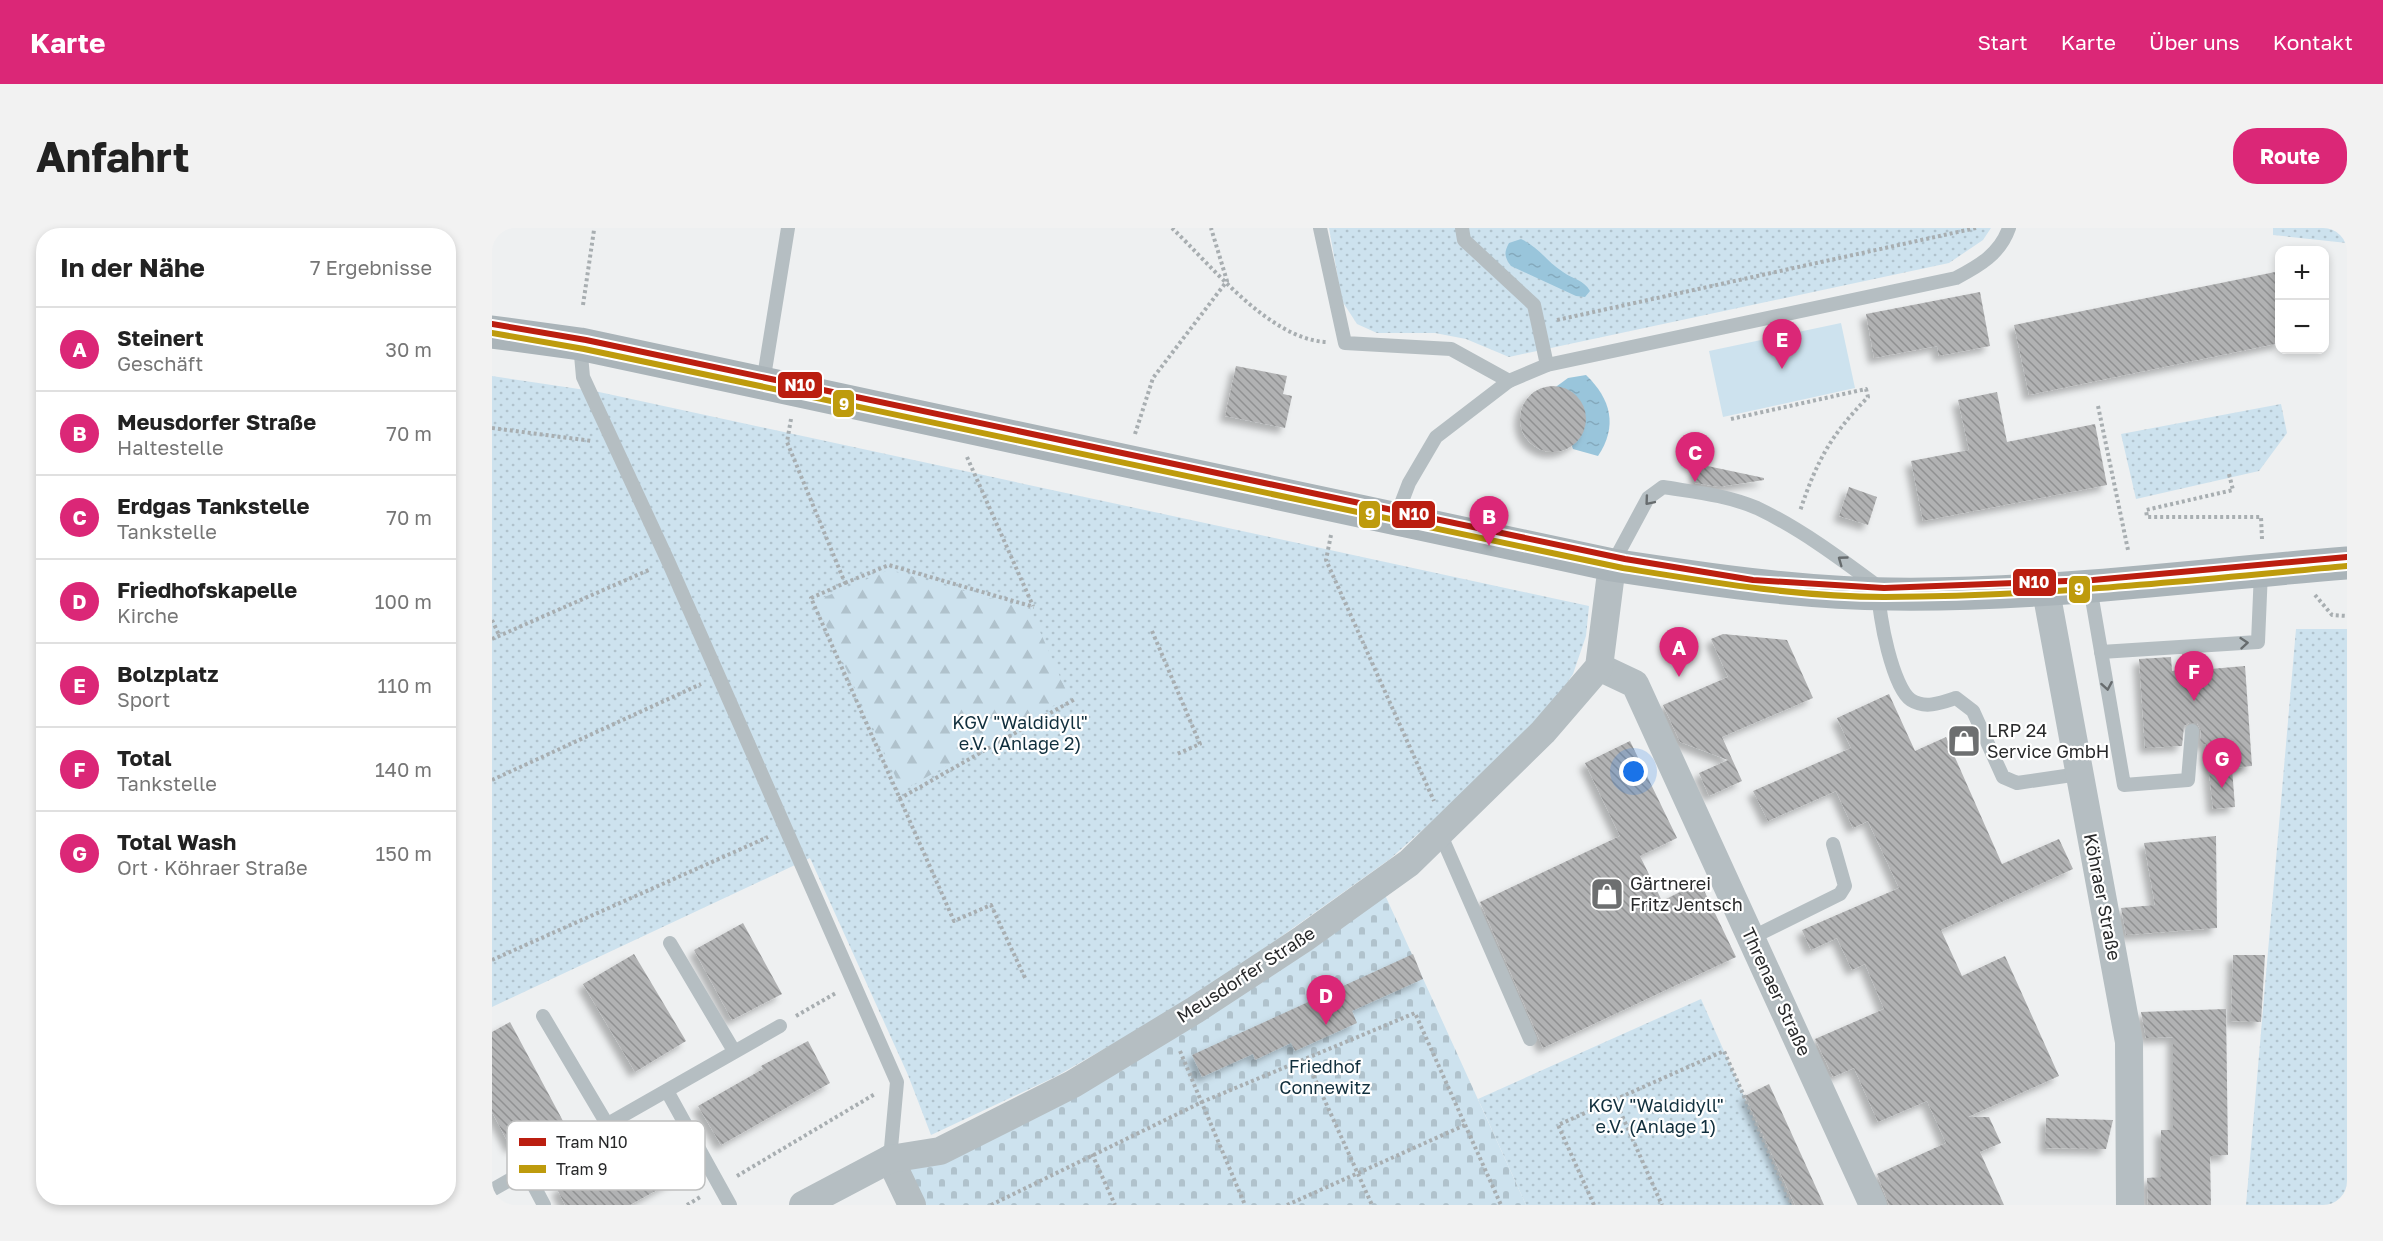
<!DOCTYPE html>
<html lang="de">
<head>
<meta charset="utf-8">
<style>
	:root { --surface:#fff; --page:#f2f2f2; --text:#222; --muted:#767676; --line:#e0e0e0; --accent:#db2777 }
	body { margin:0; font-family:"Golos Text",sans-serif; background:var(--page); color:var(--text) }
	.controls { position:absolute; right:18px; top:18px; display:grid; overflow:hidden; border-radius:12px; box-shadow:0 3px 9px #0003 }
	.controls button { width:54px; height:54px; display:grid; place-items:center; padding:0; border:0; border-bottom:2px solid var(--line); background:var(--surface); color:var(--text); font:30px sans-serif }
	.you { position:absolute; left:1142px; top:544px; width:21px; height:21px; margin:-15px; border:4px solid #fff; border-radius:50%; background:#1a73e8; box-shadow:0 0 0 9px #1a73e833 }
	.badge { display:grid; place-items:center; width:39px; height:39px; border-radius:50%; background:var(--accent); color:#fff; font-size:20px; font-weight:700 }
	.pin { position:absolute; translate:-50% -50px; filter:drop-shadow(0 2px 3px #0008) }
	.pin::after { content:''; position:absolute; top:32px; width:21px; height:18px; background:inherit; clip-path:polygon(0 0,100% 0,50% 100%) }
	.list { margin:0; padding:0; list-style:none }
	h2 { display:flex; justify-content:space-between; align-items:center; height:78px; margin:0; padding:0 24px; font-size:26px }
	h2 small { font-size:20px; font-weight:400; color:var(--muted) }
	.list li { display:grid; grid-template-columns:39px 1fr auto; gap:18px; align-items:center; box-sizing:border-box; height:84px; padding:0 24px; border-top:2px solid var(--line) }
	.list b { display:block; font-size:22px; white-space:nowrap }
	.list p { margin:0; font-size:20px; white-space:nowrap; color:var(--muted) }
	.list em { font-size:20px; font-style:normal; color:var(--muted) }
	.map { position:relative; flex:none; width:1855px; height:977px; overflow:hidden; border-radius:24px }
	header { display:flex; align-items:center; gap:36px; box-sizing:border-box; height:84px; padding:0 30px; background:var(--accent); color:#fff }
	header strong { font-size:28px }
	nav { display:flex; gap:33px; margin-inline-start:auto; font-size:21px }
	.intro { display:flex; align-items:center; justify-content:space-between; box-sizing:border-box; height:144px; padding:0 36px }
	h1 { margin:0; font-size:42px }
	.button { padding:15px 27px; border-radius:24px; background:var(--accent); color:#fff; font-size:21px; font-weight:700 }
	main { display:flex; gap:36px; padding:0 36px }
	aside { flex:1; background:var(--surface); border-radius:24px; box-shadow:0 3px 9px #0003 }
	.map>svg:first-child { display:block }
</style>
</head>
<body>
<header>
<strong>Karte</strong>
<nav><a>Start</a><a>Karte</a><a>Über uns</a><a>Kontakt</a></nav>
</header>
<div class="intro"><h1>Anfahrt</h1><a class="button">Route</a></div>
<main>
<aside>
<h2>In der Nähe<small>7 Ergebnisse</small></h2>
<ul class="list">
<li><span class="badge">A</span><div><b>Steinert</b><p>Geschäft</p></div><em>30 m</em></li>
<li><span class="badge">B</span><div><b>Meusdorfer Straße</b><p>Haltestelle</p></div><em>70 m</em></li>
<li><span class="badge">C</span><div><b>Erdgas Tankstelle</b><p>Tankstelle</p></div><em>70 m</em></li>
<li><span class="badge">D</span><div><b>Friedhofskapelle</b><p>Kirche</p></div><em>100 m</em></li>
<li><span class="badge">E</span><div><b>Bolzplatz</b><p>Sport</p></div><em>110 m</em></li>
<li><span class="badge">F</span><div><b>Total</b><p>Tankstelle</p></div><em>140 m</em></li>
<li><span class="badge">G</span><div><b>Total Wash</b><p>Ort · Köhraer Straße</p></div><em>150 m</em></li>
</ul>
</aside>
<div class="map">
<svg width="1855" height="977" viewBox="0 0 1855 977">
	<defs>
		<pattern id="green-dots" width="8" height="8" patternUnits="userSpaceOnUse" patternTransform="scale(1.5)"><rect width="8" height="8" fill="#cde2ee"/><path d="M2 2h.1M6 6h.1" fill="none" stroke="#b0c2cc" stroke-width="1.8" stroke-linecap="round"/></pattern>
		<pattern id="forest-firs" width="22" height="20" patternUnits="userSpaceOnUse" patternTransform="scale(1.5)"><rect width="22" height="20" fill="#cde2ee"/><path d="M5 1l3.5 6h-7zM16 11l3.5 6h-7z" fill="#b0c2cc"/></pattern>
		<pattern id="cemetery-stones" width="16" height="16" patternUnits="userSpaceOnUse" patternTransform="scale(1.5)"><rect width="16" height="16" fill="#cde2ee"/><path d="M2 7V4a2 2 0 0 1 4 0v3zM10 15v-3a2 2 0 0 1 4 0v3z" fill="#b0c2cc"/></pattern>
		<pattern id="water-ripples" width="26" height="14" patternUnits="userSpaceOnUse" patternTransform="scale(1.5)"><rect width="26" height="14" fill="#99c5db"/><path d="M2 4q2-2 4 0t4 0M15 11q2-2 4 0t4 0" fill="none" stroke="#84a9bc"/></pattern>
		<pattern id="building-back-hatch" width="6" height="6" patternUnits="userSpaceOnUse" patternTransform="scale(1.5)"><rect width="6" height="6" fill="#b1b2b3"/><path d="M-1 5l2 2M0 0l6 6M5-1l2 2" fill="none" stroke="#909192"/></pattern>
		<filter id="shadow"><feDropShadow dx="-5.5" dy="5.5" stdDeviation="3" flood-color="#0004"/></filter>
	</defs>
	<rect width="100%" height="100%" fill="#eef0f1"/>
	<g fill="url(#green-dots)">
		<polygon points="837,0 1499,0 1491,12 1457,35 1017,129 974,111 943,105 885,105 865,96 850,73"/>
		<polygon points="1781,0 1855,0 1855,15 1781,7"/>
		<polygon points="0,148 107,164 1097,378 1094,408 1081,446 1054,486 1010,531 898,631 748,738 652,798 563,849 439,907 416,847 318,630 0,779"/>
		<polygon points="1789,176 1795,205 1767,243 1644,271 1629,206"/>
		<polygon points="1804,401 1855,401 1855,977 1754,977"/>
		<polygon points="1209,771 1300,977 1034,977 986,871"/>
	</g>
	<polygon fill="url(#forest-firs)" points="397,342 538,381 577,469 410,563 323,373"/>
	<polygon fill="url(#cemetery-stones)" points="888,656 1034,977 420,977 398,931 448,923"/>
	<polygon fill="#cde2ee" points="1349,95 1363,160 1231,189 1217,123"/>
	<g fill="url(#water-ripples)">
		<path d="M 1029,11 C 1047,19 1055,34 1071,44 C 1081,51 1092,52 1098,63 L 1093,69 L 1084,68 L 1019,38 C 1012,29 1012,24 1017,15 Z"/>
		<path d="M 1094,147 C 1119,171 1126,198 1106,228 L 1081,221 L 1061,161 L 1076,150 Z"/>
	</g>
	<g fill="url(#building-back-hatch)" filter="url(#shadow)">
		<polygon points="1788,43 1788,115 1537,167 1522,97"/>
		<polygon points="1488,64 1498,118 1447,128 1445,118 1382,130 1374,86"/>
		<polygon points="744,138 795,148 791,166 800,168 793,200 733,188"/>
		<circle cx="1061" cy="191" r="33"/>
		<polygon points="1505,164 1515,214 1603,196 1615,257 1431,293 1419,233 1477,222 1466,172"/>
		<polygon points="1206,236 1272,250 1272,252 1227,259 1203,255"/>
		<polygon points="1357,259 1385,269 1376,297 1347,288"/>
		<polygon points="1231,406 1295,412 1321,470 1230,509 1250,553 1217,568 1207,545 1236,532 1188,514 1171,477 1236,449 1219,411"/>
		<polygon points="1679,429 1680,443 1689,442 1691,447 1698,451 1703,449 1707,442 1753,438 1760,538 1740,540 1743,579 1721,581 1714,516 1708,516 1709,503 1705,495 1697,495 1692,498 1690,518 1653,520 1647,431"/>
		<polygon points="1397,466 1423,523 1454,509 1510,636 1567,611 1581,641 1449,702 1470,748 1513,728 1567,848 1476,889 1497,889 1509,915 1488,924 1512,977 1397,977 1385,946 1454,915 1435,873 1386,894 1362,840 1341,849 1323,811 1392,781 1373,736 1360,742 1345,710 1319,722 1310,702 1407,660 1376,593 1361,600 1344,563 1276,593 1261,563 1359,520 1345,490"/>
		<polygon points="1138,513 1185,610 1148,628 1170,673 1208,654 1244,729 1051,820 988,674 1128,608 1093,535"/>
		<polygon points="1724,608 1725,700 1634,707 1629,680 1663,677 1652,615"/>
		<polygon points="251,695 290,766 240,792 202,722"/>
		<polygon points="142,726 194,813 143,844 91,756"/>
		<polygon points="921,726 931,751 860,783 865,795 803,823 799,815 763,832 761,826 710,849 700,827"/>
		<polygon points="1741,727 1773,727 1769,794 1739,793"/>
		<polygon points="1734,781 1736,927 1718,928 1719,977 1656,977 1655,950 1669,949 1669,902 1681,902 1681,809 1654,810 1649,784"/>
		<polygon points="18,794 71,893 19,920 0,884 0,804"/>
		<polygon points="316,813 338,855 229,917 206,878 271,841 269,838"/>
		<polygon points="1277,856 1332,977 1303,977 1253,868"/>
		<polygon points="1554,890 1621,892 1614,921 1553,920"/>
		<polygon points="172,902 196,945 138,977 73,977 65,961"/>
	</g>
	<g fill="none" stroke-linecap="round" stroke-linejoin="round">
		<g stroke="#a8aeb1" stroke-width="4" stroke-dasharray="3 3" stroke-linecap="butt">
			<path d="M 680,0 C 720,38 777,111 834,114"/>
			<polyline points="91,77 102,2"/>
			<polyline points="1065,92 1484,0"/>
			<polyline points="1606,178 1636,322"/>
			<polyline points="299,191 295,214 353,355 319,370 462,693 499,677 534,752"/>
			<path d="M 1239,191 L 1374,161 L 1376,169 C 1339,207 1325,232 1308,283"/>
			<polyline points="0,200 100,213"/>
			<polyline points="643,206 661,150 735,53 719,0"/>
			<polyline points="475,229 541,378"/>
			<polyline points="1737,246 1741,262 1654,282 1655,289 1769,289 1770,311"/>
			<polyline points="839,307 834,332 942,573"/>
			<polyline points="353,355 397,337 542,379"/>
			<polyline points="1823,367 1840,387 1855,388"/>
			<polyline points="0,392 7,407"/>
			<polyline points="660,403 708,516 685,526"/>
			<polyline points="0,411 159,341"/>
			<polyline points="0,552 209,456"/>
			<polyline points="407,571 583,471"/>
			<polyline points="0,732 276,609"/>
			<polyline points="304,788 344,765"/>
			<polyline points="688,823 753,977"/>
			<polyline points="814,831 880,977"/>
			<polyline points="1123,872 1170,977"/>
			<polyline points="600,926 623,977"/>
			<polyline points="245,948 383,866"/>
			<polyline points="195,977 210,968"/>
			<polyline points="499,977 710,874 923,785 1009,977"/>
			<polyline points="795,977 973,897"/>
			<polyline points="1102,977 1066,897 1232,823 1300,977"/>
		</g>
		<g stroke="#b5bec2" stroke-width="14">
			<polyline points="828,0 853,115 959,121 1017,153"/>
			<polyline points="970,0 972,12 1042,77 1055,137"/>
			<polyline points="88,116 91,149 176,333 405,854 398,931"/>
			<polyline points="271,155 296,0"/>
			<path d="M 904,289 L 917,255 L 944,209 L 1017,153 L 1055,137 L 1464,50 C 1487,38 1508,26 1517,0"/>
			<path d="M 1120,337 L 1156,270 L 1171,259 C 1202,264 1235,267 1265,280 C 1309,301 1349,331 1388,360"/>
			<polyline points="1598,359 1632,557 1696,552 1700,503"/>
			<path d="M 1387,365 C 1386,387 1401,460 1419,472 C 1433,481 1449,475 1464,470 L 1481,483 L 1511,549 L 1525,555 L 1587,546"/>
			<polyline points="1697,420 1698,442"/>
			<polyline points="1609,424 1766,414 1769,343"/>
			<polyline points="948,605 1038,811"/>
			<polyline points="1259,710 1348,666 1353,658 1341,616"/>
			<polyline points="178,715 242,823"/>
			<polyline points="51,788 115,896"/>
			<polyline points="175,863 238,977"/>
			<polyline points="34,943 52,977"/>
			<polyline points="0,962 288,798"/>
		</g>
		<g stroke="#b5bec2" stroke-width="28">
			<polyline points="1554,363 1637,814 1638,977"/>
			<polyline points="1107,439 1143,456 1381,977"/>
			<polyline points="398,931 420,977"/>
			<polyline points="311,977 398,931 448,923 581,856 703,782 811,711 917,635 1051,504 1107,439 1120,337"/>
		</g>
		<path stroke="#aab4b9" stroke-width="33" d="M 0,104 L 88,116 L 1120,337 C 1212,351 1305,365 1399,366 C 1552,368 1703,347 1855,335"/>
		<g stroke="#fff" stroke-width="10">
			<polyline id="tram-1" points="0,96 94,112 1133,331 1261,352 1392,360 1601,352 1855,329"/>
		</g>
		<g stroke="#fff" stroke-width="10">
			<path id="tram-2" d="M 0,105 L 92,121 L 1131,340 C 1218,354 1305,369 1393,369 C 1547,369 1701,352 1855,338"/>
		</g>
		<use href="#tram-1" stroke="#bb1e10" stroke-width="6"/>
		<use href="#tram-2" stroke="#be9b0d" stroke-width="6"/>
	</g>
	<defs><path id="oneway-chevron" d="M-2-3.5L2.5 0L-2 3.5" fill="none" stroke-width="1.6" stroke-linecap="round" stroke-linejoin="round" transform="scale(1.5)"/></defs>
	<g stroke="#676c6e">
		<use href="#oneway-chevron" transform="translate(1157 273) rotate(130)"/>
		<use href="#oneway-chevron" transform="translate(1350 332) rotate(-144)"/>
		<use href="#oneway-chevron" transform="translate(1752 415) rotate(-5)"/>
		<use href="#oneway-chevron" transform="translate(1615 458) rotate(80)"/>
	</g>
	<defs>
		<g id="shop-square" transform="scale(1.725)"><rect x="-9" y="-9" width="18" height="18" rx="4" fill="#6d6f70" stroke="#fff"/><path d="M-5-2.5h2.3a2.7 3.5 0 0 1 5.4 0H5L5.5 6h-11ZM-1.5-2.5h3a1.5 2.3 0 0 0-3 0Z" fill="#fff"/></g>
	</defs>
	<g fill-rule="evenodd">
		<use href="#shop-square" x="1472" y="513"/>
		<use href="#shop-square" x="1115" y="666"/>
	</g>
	<g text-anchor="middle" stroke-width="4.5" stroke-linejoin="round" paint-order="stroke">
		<g font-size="18" fill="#112f3d" stroke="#fff">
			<text x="528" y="501">KGV "Waldidyll"<tspan x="528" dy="21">e.V. (Anlage 2)</tspan></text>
			<text x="833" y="845">Friedhof<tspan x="833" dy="21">Connewitz</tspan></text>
			<text x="1164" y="884">KGV "Waldidyll"<tspan x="1164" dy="21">e.V. (Anlage 1)</tspan></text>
		</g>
		<g font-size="18" fill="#28292a" stroke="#fff" text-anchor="start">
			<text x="1495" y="509">LRP 24<tspan x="1495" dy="21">Service GmbH</tspan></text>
			<text x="1138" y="662">Gärtnerei<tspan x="1138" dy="21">Fritz Jentsch</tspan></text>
		</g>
		<g font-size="18" fill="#28292a" stroke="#fff">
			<text transform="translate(1610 669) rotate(79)" y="6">Köhraer Straße</text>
			<text transform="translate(754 747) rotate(-33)" y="6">Meusdorfer Straße</text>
			<text transform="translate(1284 764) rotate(65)" y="6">Threnaer Straße</text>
		</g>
	</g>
	<rect x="15" y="893" width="198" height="69" rx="9" fill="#fff" stroke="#bebfbf" stroke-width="1.5"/>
	<rect x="27" y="910" width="27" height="8" fill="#bb1e10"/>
	<rect x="27" y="937" width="27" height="8" fill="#be9b0d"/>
	<g font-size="16" fill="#28292a">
		<text x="64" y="920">Tram N10</text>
		<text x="64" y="947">Tram 9</text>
	</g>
	<g stroke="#fff" stroke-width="2">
		<rect x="285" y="143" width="46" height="28" rx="6" fill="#bb1e10"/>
		<rect x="340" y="161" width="23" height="29" rx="6" fill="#be9b0d"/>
		<rect x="899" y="272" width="45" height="29" rx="6" fill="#bb1e10"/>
		<rect x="866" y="272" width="23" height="29" rx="6" fill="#be9b0d"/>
		<rect x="1520" y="340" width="45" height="29" rx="6" fill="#bb1e10"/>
		<rect x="1576" y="347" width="23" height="29" rx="6" fill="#be9b0d"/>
	</g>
	<g font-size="16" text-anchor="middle" font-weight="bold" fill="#fff">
		<text x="308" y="163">N10</text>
		<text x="352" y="182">9</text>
		<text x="922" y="292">N10</text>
		<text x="878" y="292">9</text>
		<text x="1542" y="360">N10</text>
		<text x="1587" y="367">9</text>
	</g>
</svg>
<div class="controls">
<button>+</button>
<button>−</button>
</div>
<div class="you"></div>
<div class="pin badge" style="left:1187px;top:449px">A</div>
<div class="pin badge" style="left:997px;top:318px">B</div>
<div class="pin badge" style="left:1203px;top:254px">C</div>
<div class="pin badge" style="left:834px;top:797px">D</div>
<div class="pin badge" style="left:1290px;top:141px">E</div>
<div class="pin badge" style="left:1702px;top:473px">F</div>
<div class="pin badge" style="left:1730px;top:560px">G</div>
</div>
</main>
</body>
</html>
